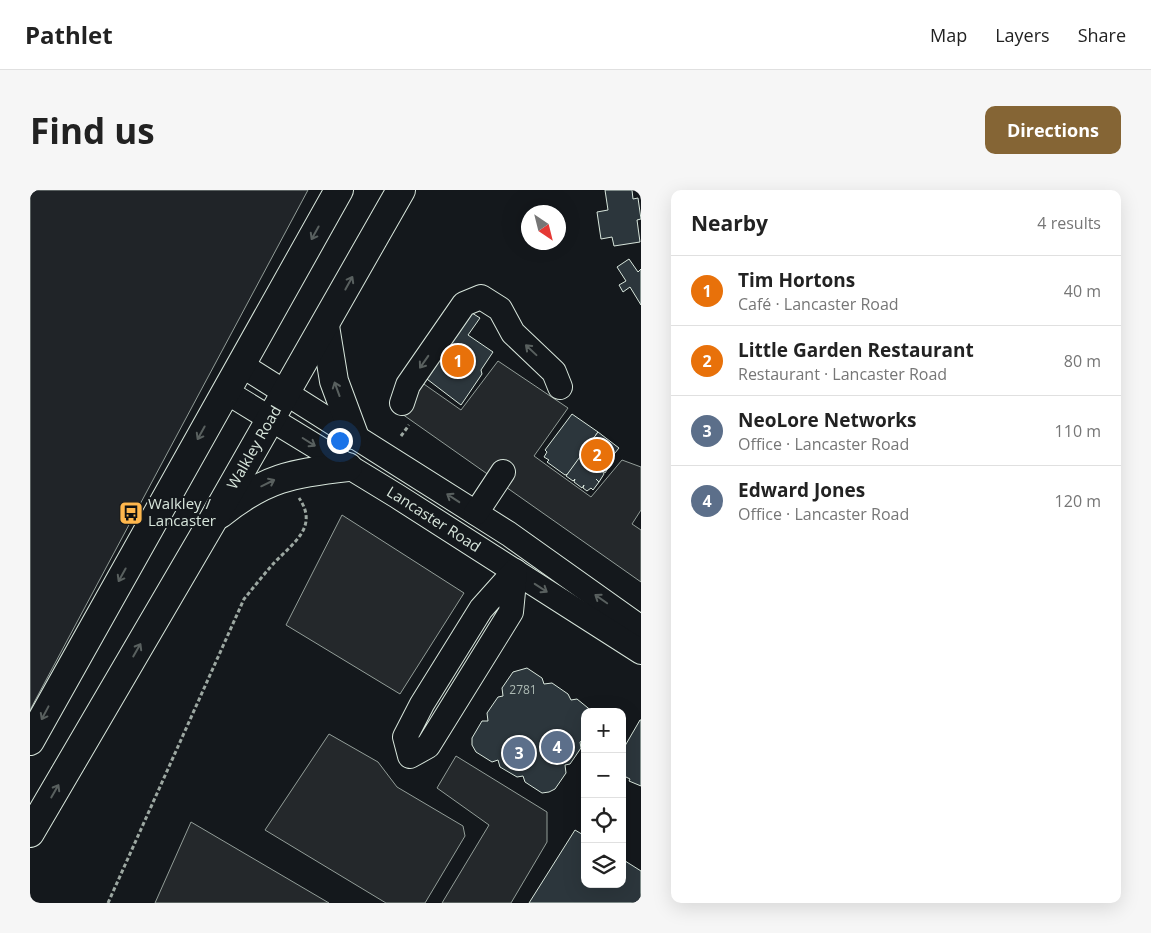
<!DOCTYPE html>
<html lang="en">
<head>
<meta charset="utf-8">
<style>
	:root { --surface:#fff; --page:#f6f6f6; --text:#222; --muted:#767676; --line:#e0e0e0; --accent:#856535 }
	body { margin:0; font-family:"Open Sans",sans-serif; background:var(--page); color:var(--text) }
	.controls { position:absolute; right:15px; bottom:15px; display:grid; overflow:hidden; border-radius:10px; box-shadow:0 5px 20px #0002 }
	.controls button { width:45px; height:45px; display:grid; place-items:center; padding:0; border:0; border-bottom:1px solid var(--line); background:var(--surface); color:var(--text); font:25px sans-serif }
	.compass { position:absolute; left:491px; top:15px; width:45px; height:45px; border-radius:50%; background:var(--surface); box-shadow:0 5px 20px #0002; rotate:145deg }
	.you { position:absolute; left:309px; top:250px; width:18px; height:18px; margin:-12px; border:4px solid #fff; border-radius:50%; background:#1a73e8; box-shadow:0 0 0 8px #1a73e833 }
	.badge { display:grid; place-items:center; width:32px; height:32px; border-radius:50%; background:var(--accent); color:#fff; font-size:16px; font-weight:700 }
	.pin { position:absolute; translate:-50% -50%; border:2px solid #fff; box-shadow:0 1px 5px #0006 }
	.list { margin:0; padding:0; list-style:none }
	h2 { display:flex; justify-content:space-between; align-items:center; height:65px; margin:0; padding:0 20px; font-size:21px }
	h2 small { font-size:16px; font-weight:400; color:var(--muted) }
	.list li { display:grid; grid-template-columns:32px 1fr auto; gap:15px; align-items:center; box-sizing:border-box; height:70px; padding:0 20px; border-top:1px solid var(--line) }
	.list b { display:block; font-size:19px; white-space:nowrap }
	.list p { margin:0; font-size:16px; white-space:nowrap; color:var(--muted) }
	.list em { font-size:16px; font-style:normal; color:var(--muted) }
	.icon { flex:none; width:28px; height:28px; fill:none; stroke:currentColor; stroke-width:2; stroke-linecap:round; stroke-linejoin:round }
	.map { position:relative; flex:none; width:611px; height:713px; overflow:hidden; border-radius:10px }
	header { display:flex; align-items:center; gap:30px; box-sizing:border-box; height:70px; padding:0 25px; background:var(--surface); border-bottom:1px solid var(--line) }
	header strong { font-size:24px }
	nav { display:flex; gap:28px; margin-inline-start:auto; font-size:18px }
	.intro { display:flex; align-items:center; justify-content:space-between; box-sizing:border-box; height:120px; padding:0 30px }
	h1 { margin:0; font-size:35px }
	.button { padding:12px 22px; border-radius:10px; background:var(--accent); color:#fff; font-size:18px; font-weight:700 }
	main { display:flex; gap:30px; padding:0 30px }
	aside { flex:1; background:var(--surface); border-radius:10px; box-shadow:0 5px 20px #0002 }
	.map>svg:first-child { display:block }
</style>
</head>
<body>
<header>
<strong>Pathlet</strong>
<nav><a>Map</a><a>Layers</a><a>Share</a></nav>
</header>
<div class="intro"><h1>Find us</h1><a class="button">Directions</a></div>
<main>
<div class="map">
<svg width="611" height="713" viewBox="0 0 611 713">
	<rect width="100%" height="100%" fill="#14181c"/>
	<polygon fill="#202428" stroke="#939e99" points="0,0 278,0 0,520"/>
	<g fill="#24282b" stroke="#939e99">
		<polygon points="468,171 538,218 504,266 561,307 592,270 611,277 611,320 602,334 611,340 611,392 372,224 391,192 431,220"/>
		<polygon points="312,325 434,403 370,504 256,435"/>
		<polygon points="299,544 348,572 367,597 433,636 435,646 395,713 356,713 235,640"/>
		<polygon points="426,566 517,622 517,652 481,713 412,713 459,635 407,598"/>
		<polygon points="161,632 299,713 125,713"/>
	</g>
	<g fill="#2c363c" stroke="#d8e6dc">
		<polygon points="575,0 602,0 603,9 608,8 611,29 607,30 610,52 584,56 582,47 571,49 567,22 578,20"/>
		<polygon points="599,69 608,82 611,79 611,115 600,97 593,102 589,95 596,91 587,77"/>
		<polygon points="442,123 450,128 438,145 463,162 451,180 452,184 431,215 389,183"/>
		<polygon points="542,224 568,242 538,284 535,285 517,272 519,270 514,267 517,262 515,260"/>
		<polygon points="568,242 589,258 577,273 580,275 575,283 572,281 574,284 569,292 566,289 569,292 563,300 561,298 557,301 553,298 554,295 552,298 544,292 545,289 543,291 536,286"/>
		<polygon points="497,478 512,488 514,494 522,493 538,504 541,510 547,509 563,522 555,522 555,549 550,552 551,558 540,574 535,575 536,583 525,599 519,602 512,603 495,592 493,586 487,587 470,577 468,570 462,572 446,562 442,555 442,548 452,531 458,531 457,523 468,507 473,506 472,498 483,482"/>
		<polygon points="610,530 611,530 611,596 599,591 600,589 592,585 592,561"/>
		<polygon points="545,640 555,646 555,694 592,694 592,669 611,681 611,713 499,713"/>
	</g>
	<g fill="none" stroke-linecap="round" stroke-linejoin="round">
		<g stroke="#d8e6dc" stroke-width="26">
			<g id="minor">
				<polyline points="210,174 479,344 611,438"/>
				<path id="s1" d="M 195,201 L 367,306 L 611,462"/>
				<polyline points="372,213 378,195 434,114 451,107 470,119 483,143 524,182 530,197"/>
				<polyline points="446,323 473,282"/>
				<polygon points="485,381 481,422 398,556 380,566 375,547 392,514 451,419"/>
			</g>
		</g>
		<g stroke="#d8e6dc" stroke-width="30">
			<g id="major">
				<polyline points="295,136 304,191 324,245"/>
				<path d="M 190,324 C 235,288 262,283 318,277"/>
				<polyline points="0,551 309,0"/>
				<path id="s2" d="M 0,643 L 183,330 L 371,0"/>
			</g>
		</g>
		<g stroke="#9da8a2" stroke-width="3" stroke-dasharray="4 2.5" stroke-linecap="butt">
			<polyline points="371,246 379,235"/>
			<path d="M 78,713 L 214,409 C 224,397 234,384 244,373 C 263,353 289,337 269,308"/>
		</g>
		<use href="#minor" stroke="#14181c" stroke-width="24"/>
		<use href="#major" stroke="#14181c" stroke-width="28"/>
	</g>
	<defs><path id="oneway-shaft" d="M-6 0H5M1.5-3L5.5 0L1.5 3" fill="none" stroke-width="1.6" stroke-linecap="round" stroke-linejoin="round" transform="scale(1.25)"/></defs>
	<g stroke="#59605f">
		<use href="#oneway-shaft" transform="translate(285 43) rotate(119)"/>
		<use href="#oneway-shaft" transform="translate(319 93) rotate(-61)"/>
		<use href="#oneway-shaft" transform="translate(501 160) rotate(-137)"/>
		<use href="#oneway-shaft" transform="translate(394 172) rotate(125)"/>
		<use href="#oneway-shaft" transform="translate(307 199) rotate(-110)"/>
		<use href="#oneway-shaft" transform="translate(171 243) rotate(119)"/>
		<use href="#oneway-shaft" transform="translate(279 252) rotate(32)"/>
		<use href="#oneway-shaft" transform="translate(238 293) rotate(-26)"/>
		<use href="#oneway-shaft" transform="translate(423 308) rotate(-147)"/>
		<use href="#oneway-shaft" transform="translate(92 385) rotate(119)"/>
		<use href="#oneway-shaft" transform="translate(511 398) rotate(33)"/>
		<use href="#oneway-shaft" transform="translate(571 409) rotate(-145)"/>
		<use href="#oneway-shaft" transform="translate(107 460) rotate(-60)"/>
		<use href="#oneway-shaft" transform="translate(15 523) rotate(118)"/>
		<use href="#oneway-shaft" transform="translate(25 601) rotate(-60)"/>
	</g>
	<defs>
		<g id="bus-square" transform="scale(1.25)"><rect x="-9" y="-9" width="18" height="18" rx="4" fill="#ffb74d" stroke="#14181c"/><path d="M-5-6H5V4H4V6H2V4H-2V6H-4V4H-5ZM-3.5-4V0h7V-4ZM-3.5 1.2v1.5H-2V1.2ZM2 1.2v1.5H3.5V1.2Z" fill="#111"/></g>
	</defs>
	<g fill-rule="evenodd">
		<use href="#bus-square" x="101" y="323"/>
	</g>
	<g text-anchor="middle" stroke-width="4" stroke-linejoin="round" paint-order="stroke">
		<g font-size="12" fill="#adbab4">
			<text x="493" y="504">2781</text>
		</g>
		<g font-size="15" fill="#d8e6dc" stroke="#14181c">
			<text dy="5" stroke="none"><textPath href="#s2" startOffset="446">Walkley Road</textPath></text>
			<text dy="5" stroke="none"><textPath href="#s1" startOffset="245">Lancaster Road</textPath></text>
		</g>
		<g font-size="15" fill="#d8e6dc" stroke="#14181c" text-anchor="start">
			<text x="118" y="319">Walkley /<tspan x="118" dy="17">Lancaster</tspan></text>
		</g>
	</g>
</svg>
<div class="controls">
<button>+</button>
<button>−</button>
<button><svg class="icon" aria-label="locate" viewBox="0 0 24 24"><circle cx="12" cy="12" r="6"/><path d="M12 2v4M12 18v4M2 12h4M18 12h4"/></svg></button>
<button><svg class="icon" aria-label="layers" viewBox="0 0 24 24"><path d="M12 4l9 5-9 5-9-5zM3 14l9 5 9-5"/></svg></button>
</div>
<svg class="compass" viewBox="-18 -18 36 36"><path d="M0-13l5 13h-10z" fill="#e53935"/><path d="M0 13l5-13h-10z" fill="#767676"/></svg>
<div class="you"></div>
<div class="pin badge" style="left:428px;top:171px;background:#e8710a">1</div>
<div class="pin badge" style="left:567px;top:265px;background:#e8710a">2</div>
<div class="pin badge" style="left:489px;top:563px;background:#5c6f8a">3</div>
<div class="pin badge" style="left:527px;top:557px;background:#5c6f8a">4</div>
</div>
<aside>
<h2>Nearby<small>4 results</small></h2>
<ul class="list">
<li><span class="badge" style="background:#e8710a">1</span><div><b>Tim Hortons</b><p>Café · Lancaster Road</p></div><em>40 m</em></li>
<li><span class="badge" style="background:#e8710a">2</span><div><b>Little Garden Restaurant</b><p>Restaurant · Lancaster Road</p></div><em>80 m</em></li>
<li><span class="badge" style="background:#5c6f8a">3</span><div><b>NeoLore Networks</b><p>Office · Lancaster Road</p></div><em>110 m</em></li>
<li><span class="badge" style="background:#5c6f8a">4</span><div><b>Edward Jones</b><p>Office · Lancaster Road</p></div><em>120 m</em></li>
</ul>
</aside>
</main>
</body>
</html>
